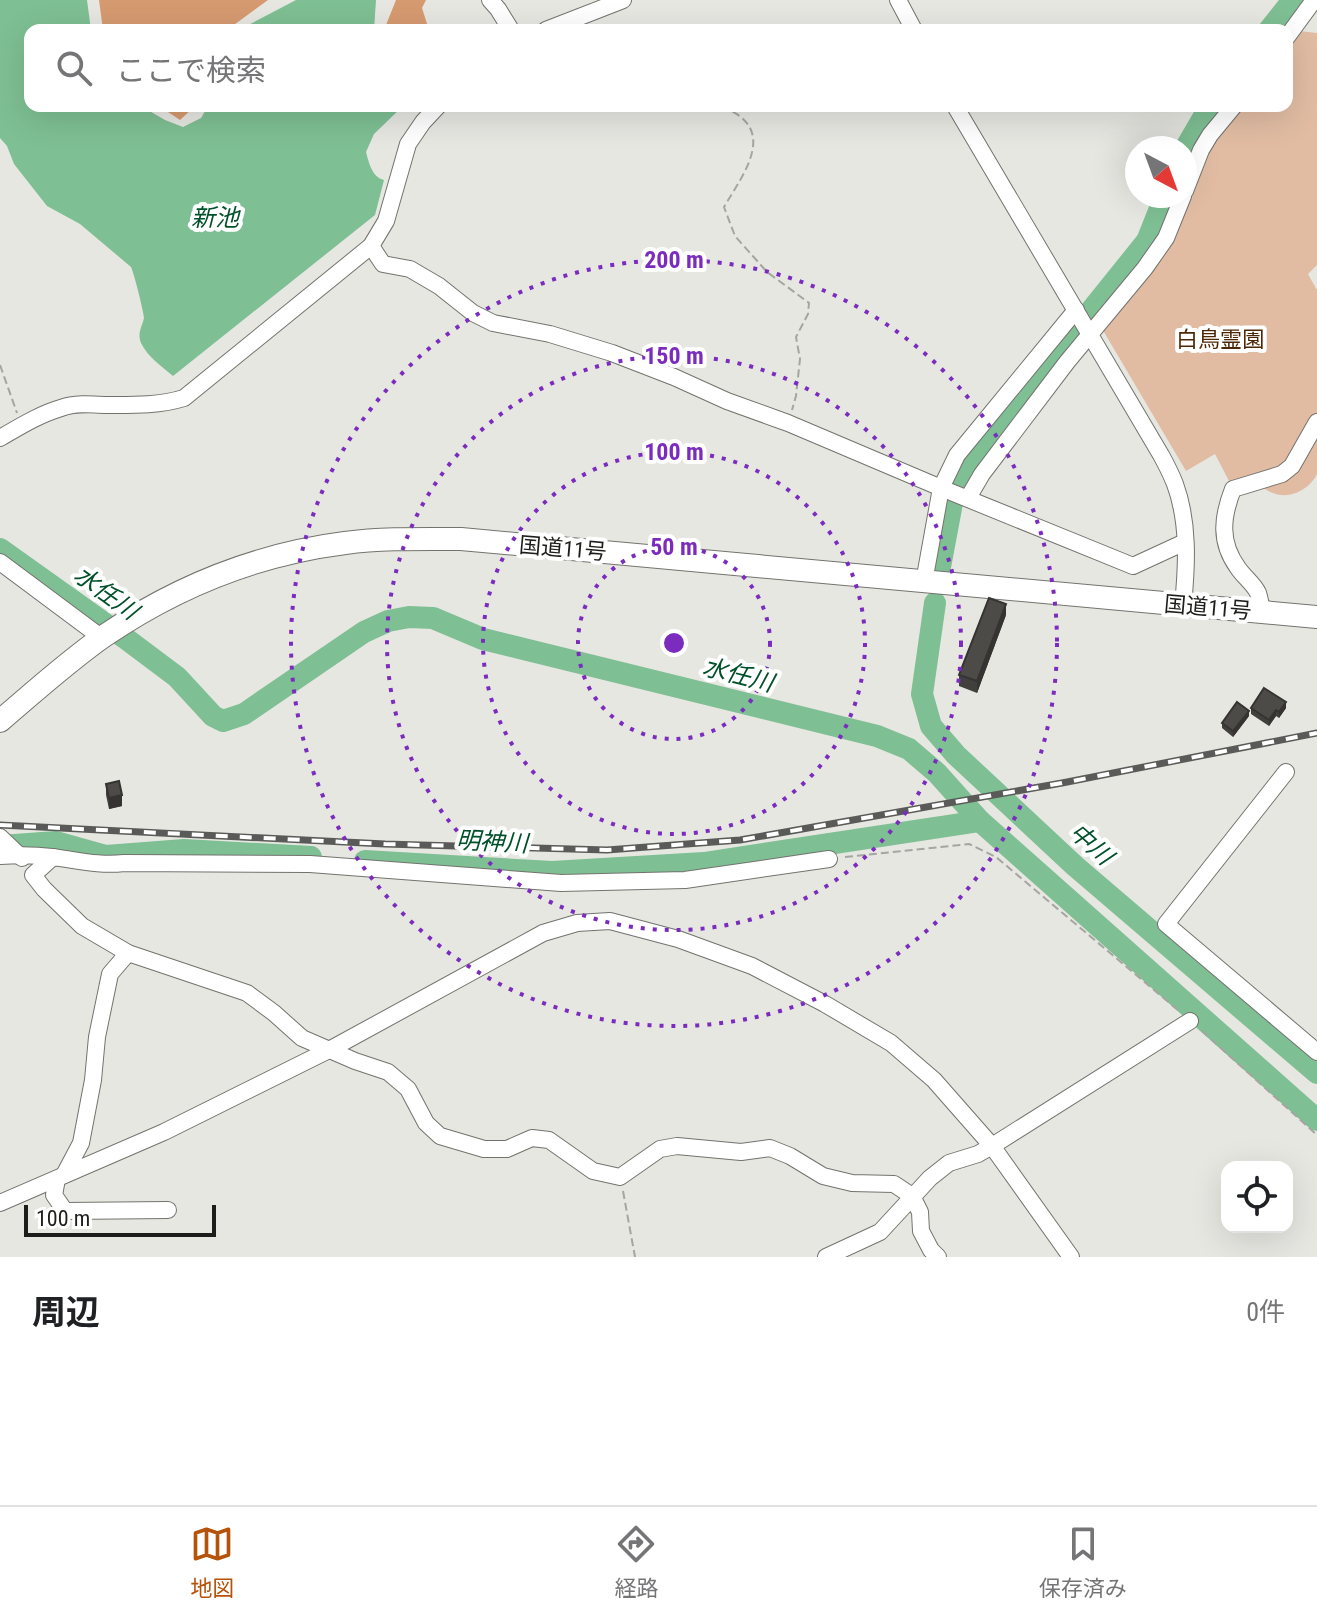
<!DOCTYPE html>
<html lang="ja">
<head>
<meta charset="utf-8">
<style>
	:root { --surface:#fff; --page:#f2f2f2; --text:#202124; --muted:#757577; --line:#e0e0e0; --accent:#b45309 }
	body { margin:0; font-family:"Roboto Condensed","Noto Sans JP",sans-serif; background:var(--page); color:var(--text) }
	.controls { position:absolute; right:24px; bottom:24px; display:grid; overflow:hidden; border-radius:16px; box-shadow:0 8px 32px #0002 }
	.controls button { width:72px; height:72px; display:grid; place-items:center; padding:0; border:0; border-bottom:2px solid var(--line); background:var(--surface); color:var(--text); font:40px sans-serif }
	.compass { position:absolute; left:1125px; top:136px; width:72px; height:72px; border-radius:50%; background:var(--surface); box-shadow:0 8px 32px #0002; rotate:139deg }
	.scale { position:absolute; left:24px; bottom:20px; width:192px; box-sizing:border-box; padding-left:8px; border:4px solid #1d1d1b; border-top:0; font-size:22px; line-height:28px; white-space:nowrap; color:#1d1d1b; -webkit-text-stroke:6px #fff; paint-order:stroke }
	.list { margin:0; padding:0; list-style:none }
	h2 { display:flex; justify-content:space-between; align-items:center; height:104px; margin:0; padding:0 32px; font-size:34px }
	h2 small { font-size:26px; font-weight:400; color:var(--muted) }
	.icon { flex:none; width:44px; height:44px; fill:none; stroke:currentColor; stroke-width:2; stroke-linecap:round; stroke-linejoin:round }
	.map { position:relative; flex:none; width:1317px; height:1257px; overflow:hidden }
	.search { position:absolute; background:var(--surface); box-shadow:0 8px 32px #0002; left:24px; right:24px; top:24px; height:88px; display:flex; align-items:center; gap:20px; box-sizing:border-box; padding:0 28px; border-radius:16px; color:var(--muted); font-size:30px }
	.sheet { height:248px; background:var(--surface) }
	nav { display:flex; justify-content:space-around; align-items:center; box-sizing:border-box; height:112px; border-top:2px solid var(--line); background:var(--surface); font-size:22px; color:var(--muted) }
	nav a { display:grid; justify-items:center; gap:4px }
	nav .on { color:var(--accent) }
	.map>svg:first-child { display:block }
</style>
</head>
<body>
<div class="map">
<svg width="1317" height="1257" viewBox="0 0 1317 1257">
	<rect width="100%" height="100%" fill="#e7e7e2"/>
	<path fill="#e1bca3" d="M 1299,31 L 1317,33 L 1317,265 L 1308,274 L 1317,290 L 1317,474 C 1310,489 1290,500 1273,493 C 1267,491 1262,486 1255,485 C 1247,483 1238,482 1229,481 L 1215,454 L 1186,471 L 1101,327 L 1140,283 L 1198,161 L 1238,106 L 1287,106 L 1287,46 Z"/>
	<g fill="#d69a70">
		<polygon points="99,0 268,0 227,30 103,30"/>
		<polygon points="396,0 426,0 422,8 429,30 391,30 386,25"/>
		<polygon points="159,106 195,106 180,120"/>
	</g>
	<g fill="#7ebf93">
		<path d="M 0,0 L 87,0 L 91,30 L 30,30 L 30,106 L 141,106 L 165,120 L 183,127 L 201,118 L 208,106 L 403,106 L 374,134 L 366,152 C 369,163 372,177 384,180 L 375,215 L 173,376 C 161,366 148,357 141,343 C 137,333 142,327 144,318 C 144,313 134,273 131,267 L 80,224 L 47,206 L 14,164 L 7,146 L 0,138 Z"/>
		<polygon points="296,0 376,0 374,30 239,30"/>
	</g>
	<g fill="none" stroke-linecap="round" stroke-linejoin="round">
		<g stroke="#7ebf93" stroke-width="22">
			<polyline points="1269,30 1293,0"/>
			<polyline points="1185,149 1210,106"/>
			<polyline points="0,549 125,638 177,677 213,716 223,721 244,714 364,632 388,621 409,617 433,618 483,639 877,736 909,749 937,773 980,821 1317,1120"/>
			<polyline points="940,567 952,503 965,469 1012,416 1069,338 1147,241 1165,196"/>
			<polyline points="935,603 922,694 931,726 956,755 1075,866 1317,1073"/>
			<polyline points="0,846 56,842 106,856 184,850 311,857"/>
			<polyline points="365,861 552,872 704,863 980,821"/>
		</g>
		<g stroke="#73736e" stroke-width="18">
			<g id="minor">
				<polyline points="490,0 498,9 511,30"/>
				<polyline points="898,0 914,30"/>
				<polyline points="546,30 623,0"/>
				<polyline points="1287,37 1314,0"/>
				<path d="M 955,106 L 1161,455 C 1166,464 1171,474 1175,484 C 1189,522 1187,565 1183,605"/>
				<polyline points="1185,191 1201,150 1210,135 1234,106"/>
				<polyline points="371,246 383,264 410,269 439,286 473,313 493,323 550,334 612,353 674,377 727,401 788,423 946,490 1133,566 1185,542"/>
				<path d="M 0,438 C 19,427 40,414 61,408 C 74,403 90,404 104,405 C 131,405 158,406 184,398 L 371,246 L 386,221 L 408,144 L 423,122 L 438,106"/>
				<polyline points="968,498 982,474 1067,362 1145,268 1166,238 1183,196"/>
				<polyline points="0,562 102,638"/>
				<polyline points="924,582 941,488 957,455 1076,310"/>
				<path d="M 1262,612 C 1261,606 1260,599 1258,593 C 1254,584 1244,577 1238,568 C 1219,542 1222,517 1233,489 L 1282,474 L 1292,466 L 1317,422"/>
				<polyline points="1286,772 1166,924 1317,1052"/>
				<polyline points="0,837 22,858"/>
				<path d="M 0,856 C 18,855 35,855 52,857 C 77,860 99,866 124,863 L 310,864 L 561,883 L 685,880 L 829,859"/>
				<polyline points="53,857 33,875 44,889 82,926 128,953 247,993 274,1013 302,1038 355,1061 388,1072 408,1089 426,1123 440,1136 484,1149 507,1149 532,1138 549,1140 593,1171 620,1177 660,1149 677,1146 741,1152 770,1148 790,1156 823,1176 852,1183 894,1184 912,1196 920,1212 921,1231 931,1250 938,1257"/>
				<polyline points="64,1175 81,1143 93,1080 97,1037 110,974 128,953"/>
				<polyline points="57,1179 54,1195 65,1211 168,1210"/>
				<polyline points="0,1203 164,1132 329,1050 543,933 577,923 610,921 678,939 752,966 825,1004 891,1043 934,1080 992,1146 1071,1257"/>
				<polyline points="826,1257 880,1232 930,1178 949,1163 978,1154 992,1146 1190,1021"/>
			</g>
		</g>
		<g stroke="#73736e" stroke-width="24">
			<path id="highway" d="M 0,721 C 34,692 67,662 104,636 C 176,587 258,554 345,543 C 383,538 422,539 461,539 L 1317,617"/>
		</g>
		<g stroke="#a5a5a1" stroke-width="2" stroke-dasharray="8 4" stroke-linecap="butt">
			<path d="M 722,106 C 729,110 739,114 744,120 C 769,144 737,184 724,207 L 735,236 L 767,272 L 809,303 L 808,314 L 796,337 L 800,359 L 796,396 L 792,410"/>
			<polyline points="0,365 17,413"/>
			<polyline points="845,857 969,844 996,857 1179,1011"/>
			<polyline points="1202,1031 1317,1135"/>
			<polyline points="623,1191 635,1257"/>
		</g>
		<use href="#minor" stroke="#fff" stroke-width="16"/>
		<use href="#highway" stroke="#fff" stroke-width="22"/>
		<g stroke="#5a5a58" stroke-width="7">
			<polyline id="rail" points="0,825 385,844 607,850 740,840 1062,783 1317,733"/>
		</g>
		<use href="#rail" stroke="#fff" stroke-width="4" stroke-dasharray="12" stroke-linecap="butt"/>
	</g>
	<g fill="#42403d">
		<polygon points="1006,615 977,693 959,686 959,675"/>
		<polygon points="1251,708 1286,708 1279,718 1276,716 1269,726 1251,714"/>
		<polygon points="1249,716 1233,737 1222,728 1222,723"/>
		<polygon points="106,784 122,806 109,809 106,795"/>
	</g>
	<g fill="#363432">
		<polygon points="1006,604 1006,615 977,693 977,681"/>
		<polygon points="1286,702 1286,708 1279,718 1279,712"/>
		<polygon points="1276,710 1276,716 1269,726 1269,720"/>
		<polygon points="1249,711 1249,716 1233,737 1233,731"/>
		<polygon points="122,795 122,806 109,809 109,798"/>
	</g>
	<g fill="#4d4b47" stroke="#363432" stroke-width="2">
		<polygon points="989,598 1006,604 977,681 959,675"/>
		<polygon points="1264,688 1286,702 1279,712 1276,710 1269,720 1251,708"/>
		<polygon points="1237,702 1249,711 1233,731 1222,723"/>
		<polygon points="119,781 122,795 109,798 106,784"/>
	</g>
	<g fill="none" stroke="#7b2cbf" stroke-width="4" stroke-dasharray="4 8">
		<circle cx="674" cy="643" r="96"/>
		<circle cx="674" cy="643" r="191"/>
		<circle cx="674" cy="643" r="287"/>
		<circle cx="674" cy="643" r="383"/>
	</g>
	<g text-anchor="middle" stroke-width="8" stroke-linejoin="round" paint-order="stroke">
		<g font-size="22" fill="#4e2806" stroke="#fff">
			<text x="1220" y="347">白鳥霊園</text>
		</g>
		<g font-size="22" fill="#1d1d1b" stroke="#fff">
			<text transform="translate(563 548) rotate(5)" y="8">国道11号</text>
			<text transform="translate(1208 607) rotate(5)" y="8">国道11号</text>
		</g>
		<g font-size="24" font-style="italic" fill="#005129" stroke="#fff">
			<text x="215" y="226">新池</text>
			<text transform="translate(106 593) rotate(36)" y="8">水任川</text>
			<text transform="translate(738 675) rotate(14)" y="8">水任川</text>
			<text transform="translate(492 842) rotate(3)" y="8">明神川</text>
			<text transform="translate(1091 844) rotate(42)" y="8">中川</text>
		</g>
	</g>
	<circle cx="674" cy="643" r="12" fill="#7b2cbf" stroke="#fff" stroke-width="4"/>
	<g font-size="24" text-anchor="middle" font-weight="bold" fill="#7b2cbf" stroke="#fff" stroke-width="8" stroke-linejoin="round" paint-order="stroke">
		<text x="674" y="268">200 m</text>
		<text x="674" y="364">150 m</text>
		<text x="674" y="460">100 m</text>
		<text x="674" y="555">50 m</text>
	</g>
</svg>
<div class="controls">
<button><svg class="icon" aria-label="locate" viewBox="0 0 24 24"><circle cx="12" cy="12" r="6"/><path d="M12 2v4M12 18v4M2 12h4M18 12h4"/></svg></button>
</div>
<svg class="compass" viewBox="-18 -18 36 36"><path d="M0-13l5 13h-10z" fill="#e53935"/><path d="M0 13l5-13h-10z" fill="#757577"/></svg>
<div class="scale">100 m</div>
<div class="search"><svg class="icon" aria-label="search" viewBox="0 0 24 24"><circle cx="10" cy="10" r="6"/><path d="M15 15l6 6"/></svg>ここで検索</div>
</div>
<section class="sheet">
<h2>周辺<small>0件</small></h2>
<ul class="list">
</ul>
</section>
<nav>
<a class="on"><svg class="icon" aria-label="map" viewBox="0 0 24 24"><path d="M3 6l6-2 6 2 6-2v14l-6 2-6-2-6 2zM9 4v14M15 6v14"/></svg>地図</a>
<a><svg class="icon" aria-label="directions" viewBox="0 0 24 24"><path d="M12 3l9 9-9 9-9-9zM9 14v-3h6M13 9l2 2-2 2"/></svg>経路</a>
<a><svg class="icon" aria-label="saved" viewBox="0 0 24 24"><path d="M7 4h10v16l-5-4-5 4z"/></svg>保存済み</a>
</nav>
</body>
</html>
